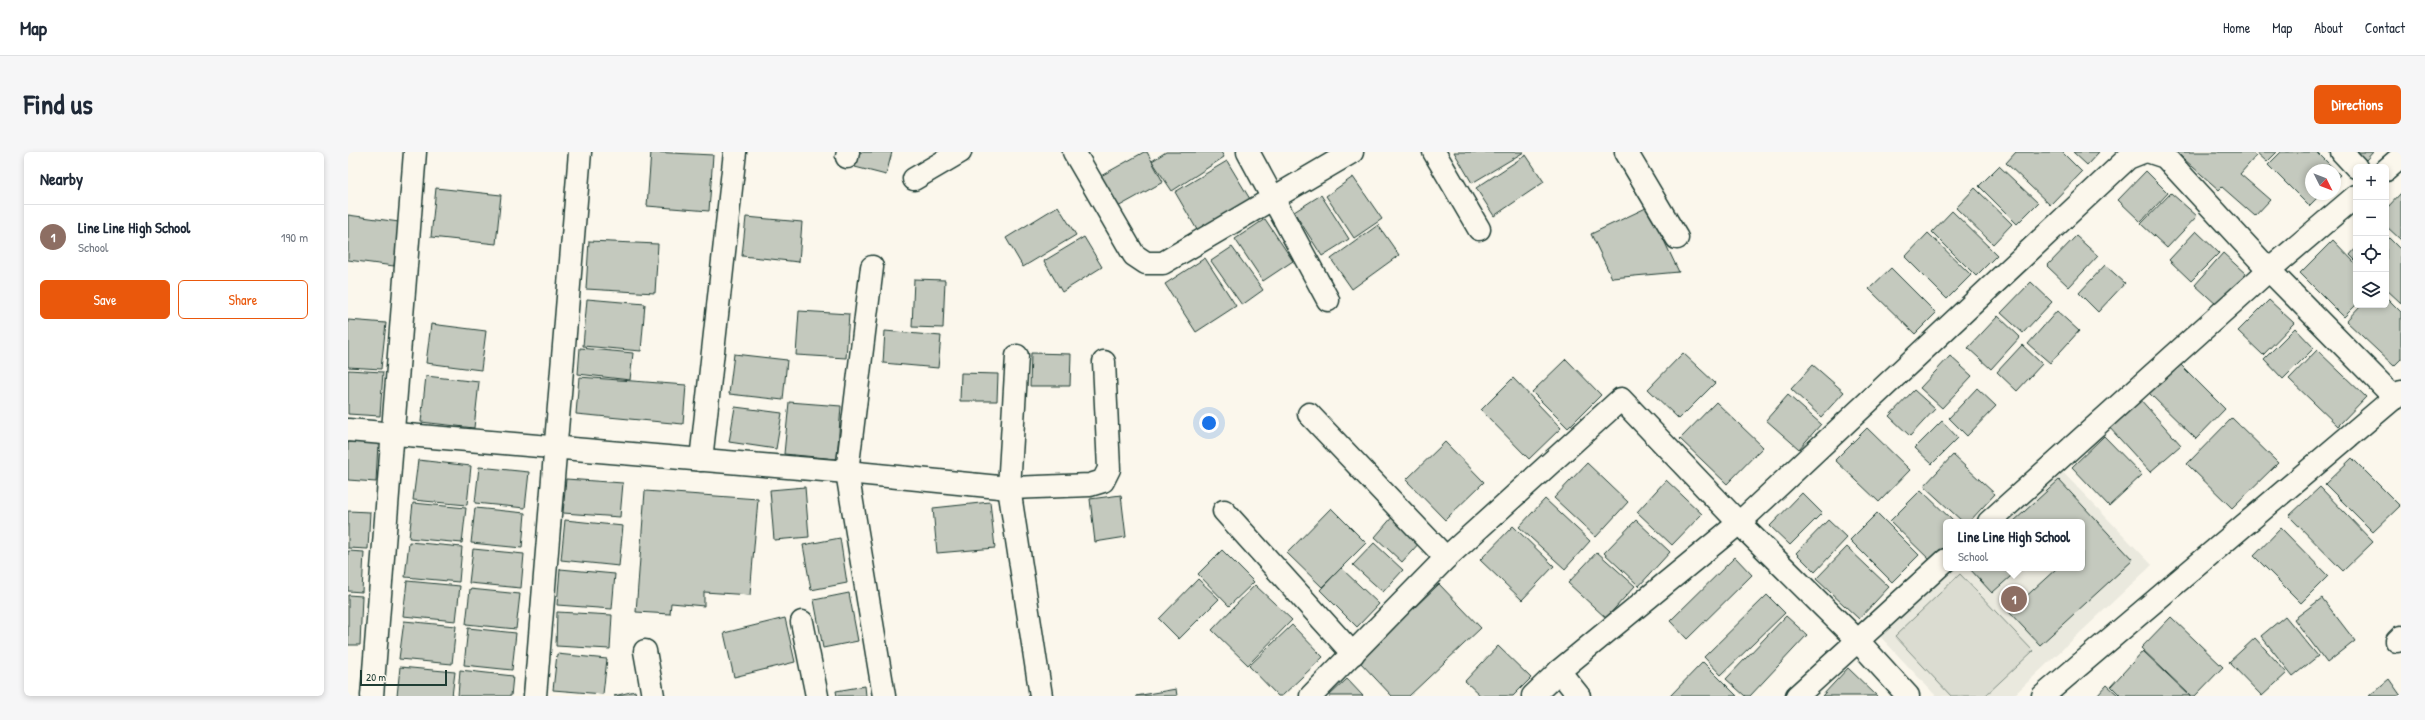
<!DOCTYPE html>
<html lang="en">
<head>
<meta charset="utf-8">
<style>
	:root { --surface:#fff; --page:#f6f6f7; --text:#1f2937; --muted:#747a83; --line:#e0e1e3; --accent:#ea580c }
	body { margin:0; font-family:"Patrick Hand",sans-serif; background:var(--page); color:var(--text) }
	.controls { position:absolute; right:12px; top:12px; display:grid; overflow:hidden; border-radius:6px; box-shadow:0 2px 6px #0003 }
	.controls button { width:36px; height:36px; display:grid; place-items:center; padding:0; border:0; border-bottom:1px solid var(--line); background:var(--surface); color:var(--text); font:20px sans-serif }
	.compass { position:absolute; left:1957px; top:12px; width:36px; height:36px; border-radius:50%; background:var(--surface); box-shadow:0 2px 6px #0003; rotate:132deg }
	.scale { position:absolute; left:12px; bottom:10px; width:87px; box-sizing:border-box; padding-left:4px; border:2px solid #1f3d34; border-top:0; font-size:11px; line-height:14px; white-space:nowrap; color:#1f3d34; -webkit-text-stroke:3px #fbf7ec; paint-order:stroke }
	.you { position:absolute; left:861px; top:271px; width:14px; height:14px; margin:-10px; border:3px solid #fff; border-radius:50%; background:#1a73e8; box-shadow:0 0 0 6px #1a73e833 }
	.badge { display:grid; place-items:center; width:26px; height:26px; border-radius:50%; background:var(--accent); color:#fff; font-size:13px; font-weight:700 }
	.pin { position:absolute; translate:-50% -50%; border:2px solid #fff; box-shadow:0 1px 4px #0006 }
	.popup { position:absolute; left:1595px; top:367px; width:142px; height:52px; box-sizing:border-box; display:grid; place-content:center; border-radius:6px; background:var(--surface); filter:drop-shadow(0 1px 3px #0005); font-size:13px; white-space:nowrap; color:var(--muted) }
	.popup b { font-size:15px; color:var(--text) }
	.popup::after { content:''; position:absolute; left:50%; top:100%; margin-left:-8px; border:8px solid transparent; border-top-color:var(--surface) }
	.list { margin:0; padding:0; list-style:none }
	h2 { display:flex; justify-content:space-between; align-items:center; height:52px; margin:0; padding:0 16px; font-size:17px }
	h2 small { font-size:13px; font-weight:400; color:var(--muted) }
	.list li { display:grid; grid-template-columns:26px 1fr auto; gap:12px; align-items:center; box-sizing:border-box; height:64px; padding:0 16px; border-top:1px solid var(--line) }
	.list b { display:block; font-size:15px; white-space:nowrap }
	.list p { margin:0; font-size:13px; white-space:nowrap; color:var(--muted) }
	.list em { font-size:13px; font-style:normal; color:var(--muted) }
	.actions { display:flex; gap:8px; padding:12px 16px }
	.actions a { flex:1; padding:9px 0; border:1px solid var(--accent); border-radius:6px; text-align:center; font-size:14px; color:var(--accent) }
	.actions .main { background:var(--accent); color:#fff }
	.icon { flex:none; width:22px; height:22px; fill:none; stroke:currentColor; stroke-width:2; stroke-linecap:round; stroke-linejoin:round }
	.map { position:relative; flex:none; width:2053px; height:544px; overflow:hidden; border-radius:6px }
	header { display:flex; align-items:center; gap:24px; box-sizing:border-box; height:56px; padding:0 20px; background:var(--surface); border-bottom:1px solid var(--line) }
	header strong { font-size:19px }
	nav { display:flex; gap:22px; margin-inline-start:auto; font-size:14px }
	.intro { display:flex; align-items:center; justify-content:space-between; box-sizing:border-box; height:96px; padding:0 24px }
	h1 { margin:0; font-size:28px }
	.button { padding:10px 18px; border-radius:6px; background:var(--accent); color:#fff; font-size:14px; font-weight:700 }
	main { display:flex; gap:24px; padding:0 24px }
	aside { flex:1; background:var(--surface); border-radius:6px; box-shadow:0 2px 6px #0003 }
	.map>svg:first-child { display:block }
</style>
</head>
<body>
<header>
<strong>Map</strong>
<nav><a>Home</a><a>Map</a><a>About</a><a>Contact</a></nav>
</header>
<div class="intro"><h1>Find us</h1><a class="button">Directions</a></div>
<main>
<aside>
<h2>Nearby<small></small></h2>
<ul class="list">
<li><span class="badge" style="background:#8d6e63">1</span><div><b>Line Line High School</b><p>School</p></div><em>190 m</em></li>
</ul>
<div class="actions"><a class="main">Save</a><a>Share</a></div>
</aside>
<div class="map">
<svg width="2053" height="544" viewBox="0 0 2053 544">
	<rect width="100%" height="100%" fill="#fbf7ec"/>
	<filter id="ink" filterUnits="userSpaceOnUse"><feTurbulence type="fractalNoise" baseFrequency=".025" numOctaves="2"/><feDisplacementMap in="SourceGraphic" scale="8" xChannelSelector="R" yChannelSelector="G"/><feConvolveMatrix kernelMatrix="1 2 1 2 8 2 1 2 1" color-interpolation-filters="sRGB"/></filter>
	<g filter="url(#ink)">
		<polygon fill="#eae9de" points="1706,311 1804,413 1665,544 1588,544 1529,481 1598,416 1734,416 1734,370 1645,370"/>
		<polygon fill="#dbdcd1" stroke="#7d8c82" points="1612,422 1685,499 1637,544 1603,544 1547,484"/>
		<g fill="#c4c9be" stroke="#1f3d34">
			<polygon points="303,0 365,3 361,59 299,54"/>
			<polygon points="510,0 544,0 538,23 507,15"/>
			<polygon points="796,0 799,0 815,30 768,56 751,25"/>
			<polygon points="818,0 873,0 876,5 824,39 804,9"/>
			<polygon points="1106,0 1176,0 1124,31"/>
			<polygon points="1668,0 1714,0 1734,20 1702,53 1658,11"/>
			<polygon points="1725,0 1751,0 1739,13"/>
			<polygon points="1828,0 1903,0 1908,4 1892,22 1922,48 1907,64 1874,35 1871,38"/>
			<polygon points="1908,0 1929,0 1919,10"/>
			<polygon points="1933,0 1969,0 1987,18 1963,18 1963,42 1973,42 1961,54 1920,13"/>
			<polygon points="2010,0 2025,0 2018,8"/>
			<polygon points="1178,3 1196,30 1146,64 1128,36"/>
			<polygon points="879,9 905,52 852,83 827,40"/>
			<polygon points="1651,14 1690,51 1669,72 1631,34"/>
			<polygon points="1987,18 1992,23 1987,28"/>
			<polygon points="1798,19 1820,41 1793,70 1770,48"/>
			<polygon points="1005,25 1034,67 1006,86 978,44"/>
			<polygon points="88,36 153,43 148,92 83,85"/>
			<polygon points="1627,36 1664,72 1645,92 1608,56"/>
			<polygon points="1823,41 1849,64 1819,96 1793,72"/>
			<polygon points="2053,41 2053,88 2038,74 2038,57"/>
			<polygon points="973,43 1001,87 974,104 946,60"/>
			<polygon points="710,54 728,83 675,115 658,86"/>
			<polygon points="1300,55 1331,120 1264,126 1243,82"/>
			<polygon points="1604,59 1649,103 1628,124 1584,80"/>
			<polygon points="0,63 51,70 46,114 0,108"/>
			<polygon points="398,65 454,70 451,110 394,104"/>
			<polygon points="917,67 945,109 915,129 887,87"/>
			<polygon points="1030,73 1051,103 1004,137 983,107"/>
			<polygon points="1848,79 1871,101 1843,129 1821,108"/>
			<polygon points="1580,81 1623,123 1599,147 1557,105"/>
			<polygon points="2038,83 2053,98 2053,151 2038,137"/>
			<polygon points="1728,84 1750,104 1721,135 1699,114"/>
			<polygon points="736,85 754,115 714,140 696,109"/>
			<polygon points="1985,88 2008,112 2008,153 1996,165 1952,121"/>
			<polygon points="241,89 310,92 307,141 238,137"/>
			<polygon points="884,95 915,138 894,153 863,109"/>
			<polygon points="2008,96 2008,109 2002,103"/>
			<polygon points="1875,101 1899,123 1870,154 1847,133"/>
			<polygon points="857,106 888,154 848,180 817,132"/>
			<polygon points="1757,113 1777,131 1750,160 1731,141"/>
			<polygon points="1543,116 1588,161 1567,182 1521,137"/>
			<polygon points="566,127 597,128 595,176 564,175"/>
			<polygon points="1683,130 1704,150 1675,181 1653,161"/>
			<polygon points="2038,145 2053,160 2053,207 2046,214 1998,169 2013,153 2038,153"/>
			<polygon points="239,147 297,152 293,199 235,194"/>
			<polygon points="1921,148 1946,171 1915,203 1890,179"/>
			<polygon points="451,159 501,162 498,206 448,203"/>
			<polygon points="1709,159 1731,179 1702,211 1680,192"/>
			<polygon points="1650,164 1672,185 1643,217 1620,196"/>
			<polygon points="0,168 38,171 33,217 0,215"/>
			<polygon points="83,172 138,179 133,218 78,211"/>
			<polygon points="1947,176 1966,196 1935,227 1916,207"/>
			<polygon points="537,179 593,184 590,216 535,211"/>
			<polygon points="1674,193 1694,212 1669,239 1649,220"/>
			<polygon points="232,196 285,201 282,228 230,222"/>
			<polygon points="1969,198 2018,245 1990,274 1941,227"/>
			<polygon points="683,201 723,202 722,234 682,234"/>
			<polygon points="1335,201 1367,231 1331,267 1300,237"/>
			<polygon points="386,202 439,208 435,248 381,242"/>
			<polygon points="1602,204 1624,224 1594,256 1572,236"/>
			<polygon points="1218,207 1253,243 1220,276 1184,240"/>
			<polygon points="1831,211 1877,257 1848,287 1801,241"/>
			<polygon points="1465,213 1496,240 1473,265 1443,237"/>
			<polygon points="0,218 35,220 32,264 0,262"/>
			<polygon points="613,221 650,222 649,249 612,249"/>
			<polygon points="78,224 131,230 126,276 73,270"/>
			<polygon points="231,225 338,233 335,272 228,262"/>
			<polygon points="1165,226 1213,276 1181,307 1133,258"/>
			<polygon points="1629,236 1648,254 1619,284 1601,266"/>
			<polygon points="1566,238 1587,257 1562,284 1541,264"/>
			<polygon points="1440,243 1473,272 1451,297 1418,268"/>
			<polygon points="1791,246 1833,293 1802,320 1760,274"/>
			<polygon points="441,250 493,254 489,307 436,302"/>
			<polygon points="1368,250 1415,295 1379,332 1332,287"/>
			<polygon points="387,255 434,261 428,297 381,290"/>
			<polygon points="1884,266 1930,311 1884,356 1839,312"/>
			<polygon points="1594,269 1610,286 1584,312 1567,296"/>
			<polygon points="1519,276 1562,318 1531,350 1487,308"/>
			<polygon points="1756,284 1794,323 1761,354 1724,315"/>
			<polygon points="0,290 30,291 28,330 0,328"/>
			<polygon points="1097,290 1136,330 1097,368 1058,328"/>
			<polygon points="1605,303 1647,342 1621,370 1615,370 1576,334"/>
			<polygon points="2004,306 2052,354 2025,380 1977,332"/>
			<polygon points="70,308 123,314 119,353 65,348"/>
			<polygon points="1239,311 1280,350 1248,385 1206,346"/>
			<polygon points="131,315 181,320 177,356 127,351"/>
			<polygon points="218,327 275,331 272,365 215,361"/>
			<polygon points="1318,328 1354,362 1324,393 1289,360"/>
			<polygon points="1711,328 1785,408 1692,493 1661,460 1709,416 1734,416 1734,370 1665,370"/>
			<polygon points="457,335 461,385 426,388 422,338"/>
			<polygon points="1972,335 2025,390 1995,419 1941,364"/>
			<polygon points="1573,338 1606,370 1598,370 1598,402 1587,413 1542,369"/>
			<polygon points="297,339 410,347 402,443 356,440 356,454 323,451 322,462 288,460"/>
			<polygon points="1454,341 1474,361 1442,393 1422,374"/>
			<polygon points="773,343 778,385 747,390 742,347"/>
			<polygon points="1197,347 1242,389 1217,417 1171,375"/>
			<polygon points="642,350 647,396 589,401 585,356"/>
			<polygon points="65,351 118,356 114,391 61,386"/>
			<polygon points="127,356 177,361 174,396 123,391"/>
			<polygon points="983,356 1018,391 974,435 939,401"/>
			<polygon points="0,359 22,360 20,397 0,396"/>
			<polygon points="1529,361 1571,403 1544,430 1502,388"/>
			<polygon points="1046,363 1073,389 1054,410 1027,385"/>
			<polygon points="217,368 275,374 271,414 213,408"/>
			<polygon points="1288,368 1322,400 1291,434 1256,401"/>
			<polygon points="1480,368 1499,386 1467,420 1448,401"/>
			<polygon points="1165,374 1206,414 1174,448 1132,408"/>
			<polygon points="1933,376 1980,424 1953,451 1906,404"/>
			<polygon points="492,386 499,431 463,438 455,393"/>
			<polygon points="61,390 114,395 111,430 57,425"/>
			<polygon points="1026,391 1055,418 1035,440 1005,413"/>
			<polygon points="1499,395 1541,435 1511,467 1468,427"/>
			<polygon points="125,397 176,402 173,436 121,431"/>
			<polygon points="874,398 906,430 881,454 850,422"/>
			<polygon points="0,399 16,400 14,440 0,439"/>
			<polygon points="1249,400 1287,434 1258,466 1220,431"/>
			<polygon points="1387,405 1404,423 1339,487 1322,469"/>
			<polygon points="993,416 1031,452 1009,475 972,438"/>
			<polygon points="1621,416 1672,416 1644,441"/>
			<polygon points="212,417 267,422 264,457 209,453"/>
			<polygon points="850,427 871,447 831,487 811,467"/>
			<polygon points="59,429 112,434 108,469 55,464"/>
			<polygon points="1091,432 1133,476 1061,544 1044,544 1011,509"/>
			<polygon points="907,433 944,468 900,513 864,478"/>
			<polygon points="122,437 172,442 168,477 118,472"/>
			<polygon points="501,441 510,489 475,496 466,448"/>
			<polygon points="0,443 14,444 12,493 0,493"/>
			<polygon points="1419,443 1437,461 1373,523 1356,505"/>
			<polygon points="1974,446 2007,489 1979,511 1946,467"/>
			<polygon points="209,460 264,463 262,497 208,494"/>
			<polygon points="1438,464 1459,483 1402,544 1397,544 1378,527"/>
			<polygon points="1937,464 1970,504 1945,524 1913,484"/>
			<polygon points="1823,465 1875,515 1847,544 1843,544 1793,496"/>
			<polygon points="437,466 447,510 386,525 376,481"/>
			<polygon points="56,469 108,474 104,512 51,507"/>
			<polygon points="944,473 975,505 934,544 930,544 901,514"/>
			<polygon points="120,476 168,481 164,518 116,513"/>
			<polygon points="1907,486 1939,521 1914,544 1881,510"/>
			<polygon points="1150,494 1183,526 1165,544 1133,544 1117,529"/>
			<polygon points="1795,499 1842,544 1773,544 1763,534"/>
			<polygon points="209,502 259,507 255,542 205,538"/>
			<polygon points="1355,510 1389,544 1322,544"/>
			<polygon points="52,515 107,520 104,544 49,544"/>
			<polygon points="1500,516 1529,544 1474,544"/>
			<polygon points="112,518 165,524 163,544 110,544"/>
			<polygon points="999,527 1015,544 981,544"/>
			<polygon points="2041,527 2053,544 2021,544"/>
			<polygon points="1759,533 1771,544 1749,544"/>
			<polygon points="517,534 518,544 489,544 488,539"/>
			<polygon points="828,537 829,544 788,544"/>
			<polygon points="287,539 288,544 266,544"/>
		</g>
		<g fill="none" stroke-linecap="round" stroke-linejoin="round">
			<g stroke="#1f3d34" stroke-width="25">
				<g id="minor">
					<polyline points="726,0 786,103 798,111 815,111 1004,0"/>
					<polyline points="900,0 980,148"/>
					<polyline points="1086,0 1131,77"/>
					<polyline points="1278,0 1329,86"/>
					<polyline points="1802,0 1817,5 1921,118 2047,246"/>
					<polyline points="1994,0 2008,15"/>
					<polyline points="499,5 500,0"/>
					<polyline points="2038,18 2053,5"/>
					<polyline points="566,27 612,0"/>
					<polyline points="524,115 499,320 536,544"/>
					<polyline points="669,204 661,336 693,544"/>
					<polyline points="961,262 1098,406"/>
					<polyline points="0,278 499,320 661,336 742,333 755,329 761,317 756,210"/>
					<polyline points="353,308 387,0"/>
					<polyline points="876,359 1005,502"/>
					<polyline points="1641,370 1921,118 2008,44"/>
					<polyline points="454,470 469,544"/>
					<polyline points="2049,489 2053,485"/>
					<polyline points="297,499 305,544"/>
					<polyline points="1211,519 1231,544"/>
					<polyline points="24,544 67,0"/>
					<polyline points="187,544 232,0"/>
					<polyline points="963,544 1098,406 1273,247 1391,371 1509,488 1560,544"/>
					<polyline points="1185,544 1211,519 1391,371 1780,6 1795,0"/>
					<polyline points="1449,544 1598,408"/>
					<polyline points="1695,544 2053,240"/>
				</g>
			</g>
			<use href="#minor" stroke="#fbf7ec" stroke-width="22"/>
		</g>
	</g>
</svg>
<div class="controls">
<button>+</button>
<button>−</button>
<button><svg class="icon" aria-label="locate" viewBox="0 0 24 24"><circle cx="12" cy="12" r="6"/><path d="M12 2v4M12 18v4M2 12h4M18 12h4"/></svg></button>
<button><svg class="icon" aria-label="layers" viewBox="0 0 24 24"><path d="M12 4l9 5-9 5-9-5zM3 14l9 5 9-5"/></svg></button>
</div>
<svg class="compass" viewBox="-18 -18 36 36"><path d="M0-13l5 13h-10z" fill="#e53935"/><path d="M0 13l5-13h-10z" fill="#747a83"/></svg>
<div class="scale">20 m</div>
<div class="you"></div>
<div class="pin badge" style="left:1666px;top:447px;background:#8d6e63">1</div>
<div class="popup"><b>Line Line High School</b>School</div>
</div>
</main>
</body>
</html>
